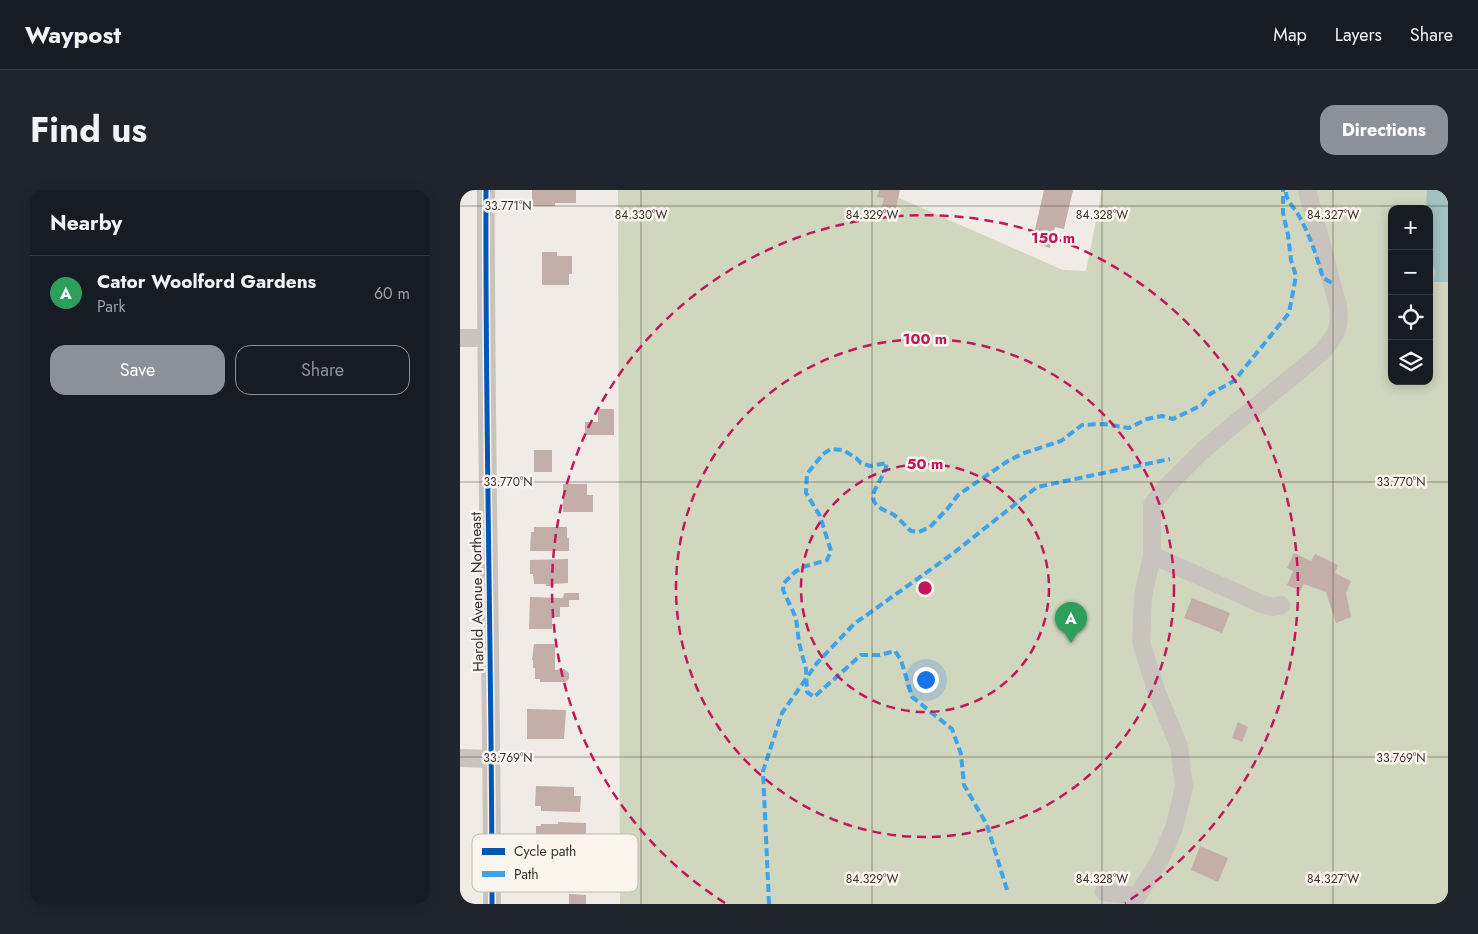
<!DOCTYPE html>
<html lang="en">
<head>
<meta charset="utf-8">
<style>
	:root { --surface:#171b24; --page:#20242c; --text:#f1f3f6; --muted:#9ea1a6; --line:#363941; --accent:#8c9099 }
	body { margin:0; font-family:Jost,sans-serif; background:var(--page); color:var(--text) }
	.controls { position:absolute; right:15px; top:15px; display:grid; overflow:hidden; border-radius:10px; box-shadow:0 2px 12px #0003 }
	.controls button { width:45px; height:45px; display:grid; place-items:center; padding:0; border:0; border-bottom:1px solid var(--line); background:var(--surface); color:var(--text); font:25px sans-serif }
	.you { position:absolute; left:465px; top:489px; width:18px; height:18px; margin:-12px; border:4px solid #fff; border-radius:50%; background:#1a73e8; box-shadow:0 0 0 8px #1a73e833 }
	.badge { display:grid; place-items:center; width:32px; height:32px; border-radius:50%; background:var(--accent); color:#fff; font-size:16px; font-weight:700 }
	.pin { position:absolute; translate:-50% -41px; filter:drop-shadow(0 1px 2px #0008) }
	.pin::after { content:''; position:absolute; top:26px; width:18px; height:15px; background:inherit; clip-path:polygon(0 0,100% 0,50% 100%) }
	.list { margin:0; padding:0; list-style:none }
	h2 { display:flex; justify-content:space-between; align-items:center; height:65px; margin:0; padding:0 20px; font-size:21px }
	h2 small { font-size:16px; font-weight:400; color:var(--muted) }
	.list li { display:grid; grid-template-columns:32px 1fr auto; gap:15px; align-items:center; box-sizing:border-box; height:75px; padding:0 20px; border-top:1px solid var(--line) }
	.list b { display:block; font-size:19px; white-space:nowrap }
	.list p { margin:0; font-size:16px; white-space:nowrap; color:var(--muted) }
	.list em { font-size:16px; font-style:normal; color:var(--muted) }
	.actions { display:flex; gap:10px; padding:15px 20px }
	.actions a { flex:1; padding:11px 0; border:1px solid var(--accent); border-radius:15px; text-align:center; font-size:18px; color:var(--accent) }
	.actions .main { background:var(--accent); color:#fff }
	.icon { flex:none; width:28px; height:28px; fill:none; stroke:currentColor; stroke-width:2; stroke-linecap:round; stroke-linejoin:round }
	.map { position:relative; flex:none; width:988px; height:714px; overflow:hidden; border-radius:15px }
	header { display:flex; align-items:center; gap:30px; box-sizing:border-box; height:70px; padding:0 25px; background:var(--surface); border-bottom:1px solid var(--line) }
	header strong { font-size:24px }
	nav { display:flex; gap:28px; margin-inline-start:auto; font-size:18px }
	.intro { display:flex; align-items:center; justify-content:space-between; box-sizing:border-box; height:120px; padding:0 30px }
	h1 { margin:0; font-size:35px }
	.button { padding:12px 22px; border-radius:15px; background:var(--accent); color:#fff; font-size:18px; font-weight:700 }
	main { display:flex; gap:30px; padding:0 30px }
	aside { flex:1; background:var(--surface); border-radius:15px; box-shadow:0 2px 12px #0003 }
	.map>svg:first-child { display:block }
</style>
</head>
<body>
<header>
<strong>Waypost</strong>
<nav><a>Map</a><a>Layers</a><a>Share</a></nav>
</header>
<div class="intro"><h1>Find us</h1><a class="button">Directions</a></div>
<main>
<aside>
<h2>Nearby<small></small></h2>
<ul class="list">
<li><span class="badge" style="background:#2e9e5b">A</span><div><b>Cator Woolford Gardens</b><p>Park</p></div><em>60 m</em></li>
</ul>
<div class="actions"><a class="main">Save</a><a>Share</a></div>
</aside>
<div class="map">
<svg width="988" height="714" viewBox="0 0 988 714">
	<rect width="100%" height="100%" fill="#f0ebe5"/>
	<path fill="#d1d6bf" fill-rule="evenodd" d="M 158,0 L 421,0 L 603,80 L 626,81 L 642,0 L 988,0 L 988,714 L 160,714 ZM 932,19 L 969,19 L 969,191 L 932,191 Z"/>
	<polygon fill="#a1c2c1" points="967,0 988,0 988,92 974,92 975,81 969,60 969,50 973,39 969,30 969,19 966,19"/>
	<g fill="#c3afa7">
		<polygon points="72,0 116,0 116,13 95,13 95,16 72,16"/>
		<polygon points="419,0 440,0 435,23 421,19 424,8 417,7"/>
		<polygon points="584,0 613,0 604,39 595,37 590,58 572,53"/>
		<polygon points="82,62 97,62 97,66 112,66 112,84 109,84 109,95 82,95"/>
		<polygon points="138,219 154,219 154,245 125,245 125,232 138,232"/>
		<rect x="74" y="260" width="18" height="22"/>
		<polygon points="103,294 127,294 127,305 133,305 133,322 103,322"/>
		<polygon points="74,337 107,337 107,348 109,348 109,361 70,361 71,342 74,342"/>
		<polygon points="834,363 851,371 855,364 878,375 875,383 891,391 886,403 891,427 876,433 866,402 844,394 840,401 827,395 833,381 827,378"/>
		<polygon points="108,369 108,393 94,394 94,396 86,396 86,394 74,394 73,384 70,384 70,370"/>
		<polygon points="104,403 119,403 119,410 109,410 109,417 100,417 100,427 92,427 92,439 69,439 70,407 103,408"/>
		<polygon points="732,408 770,423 762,443 724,428"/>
		<polygon points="74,454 95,454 95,480 104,479 109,483 109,489 105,492 80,492 80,489 75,489 75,478 73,478 73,470 72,470"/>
		<polygon points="67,519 106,520 104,549 67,549"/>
		<polygon points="778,532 788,537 782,552 772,548"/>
		<polygon points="76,596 114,597 114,606 121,606 120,622 81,621 81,616 75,616"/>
		<polygon points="98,632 126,633 126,654 76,652 76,636 81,636 81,634 98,634"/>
		<polygon points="740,656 768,668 758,692 731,680"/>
		<polygon points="109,704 126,705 126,714 109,714"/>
	</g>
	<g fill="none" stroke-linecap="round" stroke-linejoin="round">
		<g stroke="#c9c3be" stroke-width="18">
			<path d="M 26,0 C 25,238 32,476 32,714"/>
			<polyline points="0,148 25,148"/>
			<polyline points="692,365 802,414 813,417 821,415"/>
			<polyline points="0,568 32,569"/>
			<polyline points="644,702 670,705 673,714"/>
			<path d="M 673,713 L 701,668 L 714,638 L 724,597 L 719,556 L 697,503 L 681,452 L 683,407 L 692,365 L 692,315 L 705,298 L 743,260 L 862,162 C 876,145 881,138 878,116 L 847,0"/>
		</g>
		<g stroke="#3fa3eb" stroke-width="4" stroke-dasharray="8 4" stroke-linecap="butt">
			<path d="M 826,2 C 826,11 835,18 839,26 C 850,45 857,67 863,88 L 872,93"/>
			<path d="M 547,700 L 527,635 L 504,595 L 501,564 L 492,539 L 452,507 L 441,470 L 435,461 L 420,465 L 401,465 L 354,507 L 347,502 L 346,479 L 339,453 L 336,428 L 323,400 L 324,393 L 335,382 L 343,377 L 367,370 L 371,361 L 360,326 L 346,303 L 347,284 L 363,264 L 371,259 L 383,260 L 396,268 L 401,273 L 410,276 L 427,273 C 425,284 418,292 414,302 C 409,316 425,320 434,325 C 440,329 446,337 451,341 L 459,342 L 470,337 L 488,318 L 498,305 L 548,271 L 564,263 L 601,251 L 622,235 L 643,234 L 669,238 L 687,229 L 702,226 L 713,229 L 742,215 L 750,204 L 774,191 L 829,123 L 836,86 L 831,70 L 828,45 L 823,23 L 823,0"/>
			<polyline points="309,714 303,581 322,523 357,473 394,434 491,365 577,297 710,269"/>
		</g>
		<g stroke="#fbf5ee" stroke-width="8">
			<path id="cycleway" d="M 26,0 C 25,238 32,476 32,714"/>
		</g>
		<use href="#cycleway" stroke="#0057b8" stroke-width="5"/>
	</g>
	<path fill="none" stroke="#3b302b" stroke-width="1" stroke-opacity="0.45" d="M 181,0 L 181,714M 412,0 L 412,714M 642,0 L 642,714M 873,0 L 873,714M 0,16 L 988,16M 0,292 L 988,292M 0,567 L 988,567"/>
	<g fill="none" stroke="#c2185b" stroke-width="2.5" stroke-dasharray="9 6">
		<circle cx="465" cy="398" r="124"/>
		<circle cx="465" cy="398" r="249"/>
		<path d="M265 713A373 373 0 1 1 665 713"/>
	</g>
	<g text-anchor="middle" stroke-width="5" stroke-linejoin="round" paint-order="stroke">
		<g font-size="15" fill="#3b302b" stroke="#fbf5ee">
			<text transform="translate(17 402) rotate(-91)" y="5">Harold Avenue Northeast</text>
		</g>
	</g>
	<rect x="12" y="644" width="166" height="58" rx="8" fill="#fbf5ee" stroke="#c1bab4" stroke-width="1"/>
	<rect x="22" y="658" width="23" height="7" fill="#0057b8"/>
	<rect x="22" y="681" width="23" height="6" fill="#3fa3eb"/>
	<g font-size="14" fill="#3b302b">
		<text x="54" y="666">Cycle path</text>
		<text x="54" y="689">Path</text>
	</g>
	<g font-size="12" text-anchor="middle" fill="#3b302b" stroke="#fbf5ee" stroke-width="5" stroke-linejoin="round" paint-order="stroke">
		<text x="48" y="20">33.771°N</text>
		<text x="181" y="29">84.330°W</text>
		<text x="412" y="29">84.329°W</text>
		<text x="642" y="29">84.328°W</text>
		<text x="873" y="29">84.327°W</text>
		<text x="48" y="296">33.770°N</text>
		<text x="941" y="296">33.770°N</text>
		<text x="48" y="572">33.769°N</text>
		<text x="941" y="572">33.769°N</text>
		<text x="412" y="693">84.329°W</text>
		<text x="642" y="693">84.328°W</text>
		<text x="873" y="693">84.327°W</text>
	</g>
	<circle cx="465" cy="398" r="8" fill="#c2185b" stroke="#fbf5ee" stroke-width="2.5"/>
	<g font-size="15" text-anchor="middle" font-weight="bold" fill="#c2185b" stroke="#fbf5ee" stroke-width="5" stroke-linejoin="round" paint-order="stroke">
		<text x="593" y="53">150 m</text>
		<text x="465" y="154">100 m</text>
		<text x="465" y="279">50 m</text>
	</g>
</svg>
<div class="controls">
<button>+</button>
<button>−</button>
<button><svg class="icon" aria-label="locate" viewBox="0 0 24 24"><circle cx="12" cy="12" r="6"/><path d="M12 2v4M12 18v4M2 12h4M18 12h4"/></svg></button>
<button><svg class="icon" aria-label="layers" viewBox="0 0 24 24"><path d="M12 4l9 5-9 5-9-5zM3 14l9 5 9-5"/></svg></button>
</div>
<div class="you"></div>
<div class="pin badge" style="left:611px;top:453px;background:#2e9e5b">A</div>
</div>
</main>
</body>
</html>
